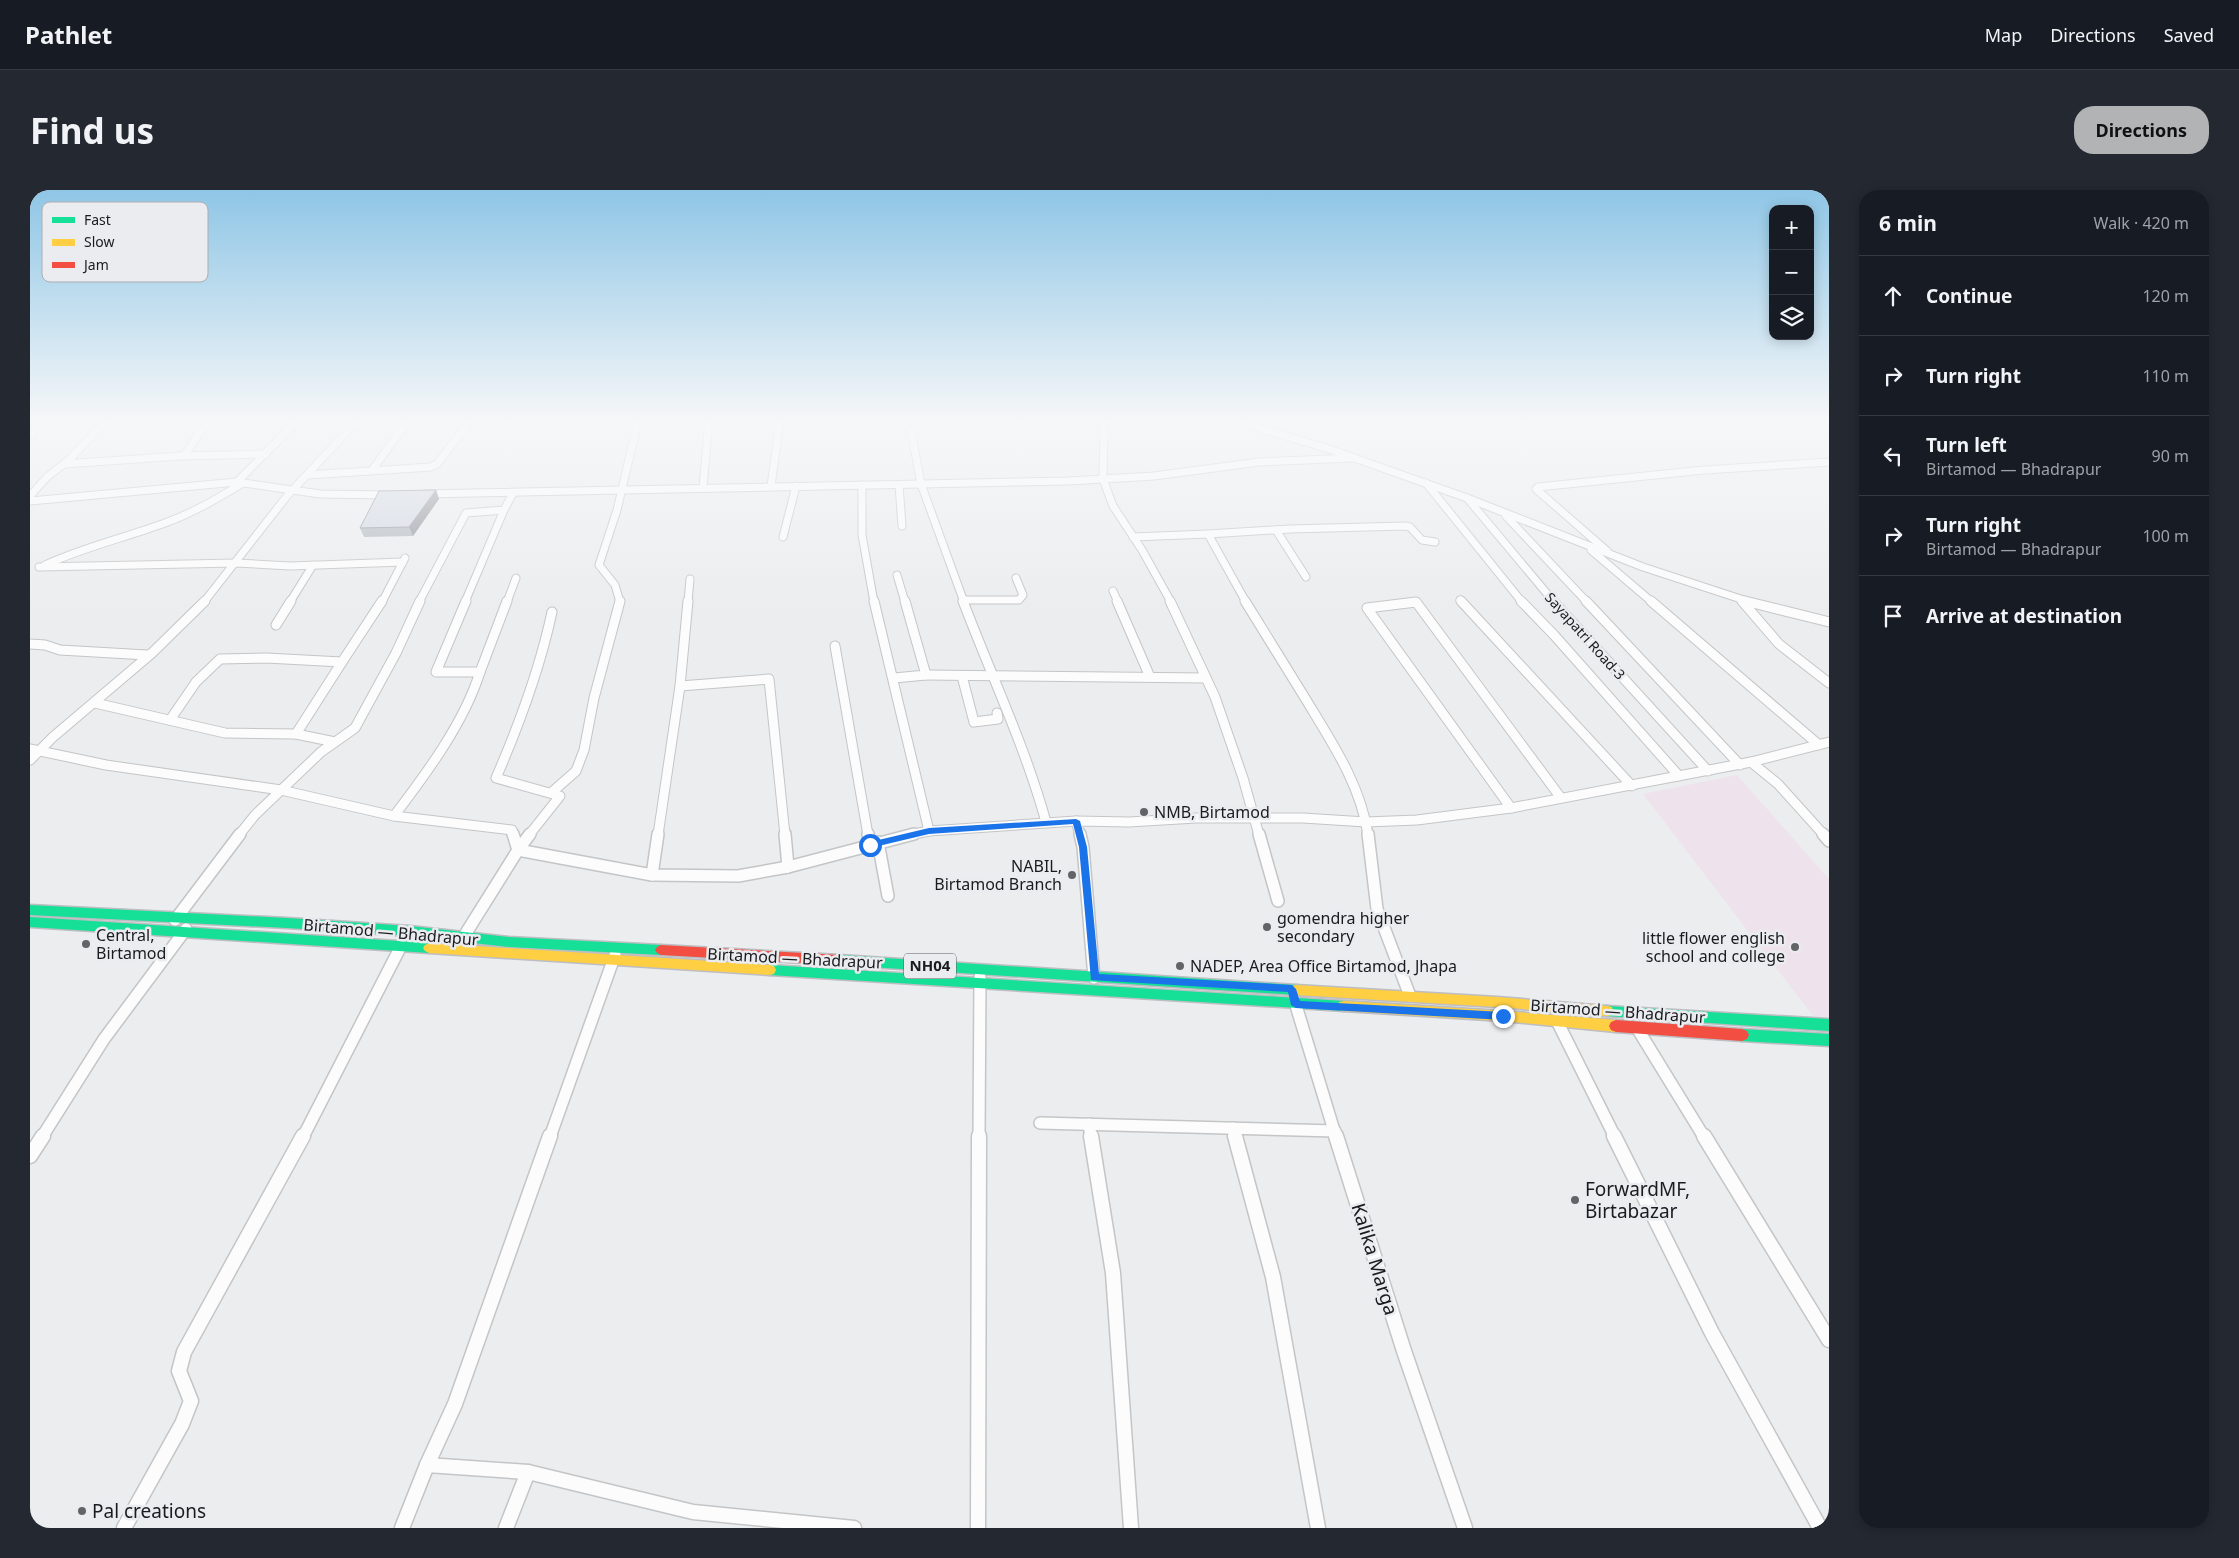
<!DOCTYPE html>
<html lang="en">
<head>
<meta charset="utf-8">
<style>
	:root { --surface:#171b24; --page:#242831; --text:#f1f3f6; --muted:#9ea1a6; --line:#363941; --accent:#b1b3b5 }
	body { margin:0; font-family:"Noto Sans",sans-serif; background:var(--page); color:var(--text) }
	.controls { position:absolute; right:15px; top:15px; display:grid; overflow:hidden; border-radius:10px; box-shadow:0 2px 12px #0003 }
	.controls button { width:45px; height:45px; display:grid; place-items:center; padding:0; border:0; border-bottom:1px solid var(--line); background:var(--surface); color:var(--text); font:25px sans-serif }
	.stop { position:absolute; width:15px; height:15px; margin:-11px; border:4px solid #1a73e8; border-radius:50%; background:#fff }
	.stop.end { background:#1a73e8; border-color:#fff; box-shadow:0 1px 5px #0008 }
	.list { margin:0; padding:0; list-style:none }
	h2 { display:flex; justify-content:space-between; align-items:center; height:65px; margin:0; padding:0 20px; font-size:21px }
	h2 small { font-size:16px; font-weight:400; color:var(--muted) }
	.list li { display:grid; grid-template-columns:32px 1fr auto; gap:15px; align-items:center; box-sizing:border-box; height:80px; padding:0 20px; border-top:1px solid var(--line) }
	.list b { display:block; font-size:19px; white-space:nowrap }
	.list p { margin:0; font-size:16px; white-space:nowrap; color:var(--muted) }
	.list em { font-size:16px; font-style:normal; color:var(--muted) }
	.icon { flex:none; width:28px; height:28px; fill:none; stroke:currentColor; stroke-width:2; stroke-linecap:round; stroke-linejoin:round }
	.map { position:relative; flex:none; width:1799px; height:1338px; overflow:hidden; border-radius:20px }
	header { display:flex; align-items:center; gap:30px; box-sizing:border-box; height:70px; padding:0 25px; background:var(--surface); border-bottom:1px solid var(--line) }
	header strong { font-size:24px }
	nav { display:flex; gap:28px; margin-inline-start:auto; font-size:18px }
	.intro { display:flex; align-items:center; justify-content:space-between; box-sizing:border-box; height:120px; padding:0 30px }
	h1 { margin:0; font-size:35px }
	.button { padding:12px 22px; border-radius:20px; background:var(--accent); color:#111; font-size:18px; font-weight:700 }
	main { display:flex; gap:30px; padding:0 30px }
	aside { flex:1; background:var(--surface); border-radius:20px; box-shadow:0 2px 12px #0003 }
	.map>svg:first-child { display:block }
</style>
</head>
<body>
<header>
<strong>Pathlet</strong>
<nav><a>Map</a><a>Directions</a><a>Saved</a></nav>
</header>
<div class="intro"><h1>Find us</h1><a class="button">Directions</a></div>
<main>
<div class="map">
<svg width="1799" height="1338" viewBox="0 0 1799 1338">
	<rect width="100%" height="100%" fill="#ebedef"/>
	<polygon fill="#eee3ec" points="1707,585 1799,689 1799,827 1783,826 1613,604"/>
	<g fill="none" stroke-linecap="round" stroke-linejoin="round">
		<g stroke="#c4c5c6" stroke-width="9">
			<g id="street-far3">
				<polyline points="1074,231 1073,289 1083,316 1112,360 1141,412"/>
				<polyline points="1206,231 1299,259 1437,308 1613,377 1720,412"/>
				<polyline points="881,240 891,294 934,412"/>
				<polyline points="0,244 2,244"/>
				<polyline points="154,266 178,231"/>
				<polyline points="34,274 150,266 236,264"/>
				<polyline points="342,280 378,231"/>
				<polyline points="278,285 401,277 407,274 440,231"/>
				<polyline points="207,292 267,231"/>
				<polyline points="1396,293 1492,412"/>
				<polyline points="832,295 832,345 844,412"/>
				<polyline points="869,295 872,336"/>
				<polyline points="741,296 750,231"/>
				<polyline points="673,297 679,231"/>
				<polyline points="394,304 1039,291 1124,286 1229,272 1323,268"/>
				<polyline points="0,306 17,287 39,270 76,231"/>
				<polyline points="1437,308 1524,412"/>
				<polyline points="0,311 207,292 290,304 360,305"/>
				<polyline points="1476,326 1557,412"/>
				<polyline points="1246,340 1276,387"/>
				<polyline points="1178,344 1260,339 1375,336 1380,337 1392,350 1405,352"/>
				<polyline points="753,347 766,296"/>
				<polyline points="1103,347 1178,344 1216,412"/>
				<polyline points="1561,360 1622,412"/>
				<polyline points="1577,361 1506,299 1508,297 1674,280 1799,272"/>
				<path d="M 15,375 C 54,357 94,348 135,333 C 163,323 188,308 213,293"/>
				<polyline points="9,377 206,373 260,376 373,372"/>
				<polyline points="867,385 875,412"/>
				<polyline points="1083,401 1088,412"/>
				<polyline points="933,410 989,410 993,405 986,388"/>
				<polyline points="1430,410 1432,412"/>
				<polyline points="1711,410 1713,412"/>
				<polyline points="174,412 257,306 327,231"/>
				<polyline points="260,412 283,375"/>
				<polyline points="352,412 375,368"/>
				<polyline points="389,412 436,323 474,320 483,303"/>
				<polyline points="435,412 474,320"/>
				<polyline points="477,412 486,388"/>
				<polyline points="590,412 585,395 569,375 587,320 608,231"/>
				<polyline points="658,412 660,389"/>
			</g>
		</g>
		<g stroke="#c4c5c6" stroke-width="11">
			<g id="street-far2">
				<polyline points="436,411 406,482 450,482 477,411"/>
				<polyline points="844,411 899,641"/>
				<path d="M 933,411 C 961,485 995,556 1016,632"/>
				<polyline points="1087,411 1120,487"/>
				<polyline points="1140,411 1185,507 1213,588 1229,645"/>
				<path d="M 1215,411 C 1235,443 1255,476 1275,508 C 1301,551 1331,595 1338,645"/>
				<polyline points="1431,411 1602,596"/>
				<polyline points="1491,411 1524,445 1649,586"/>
				<polyline points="1523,411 1678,581"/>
				<polyline points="1556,411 1710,575"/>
				<polyline points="1621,411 1789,555"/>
				<polyline points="1712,411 1749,454 1799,493"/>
				<polyline points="1715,411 1799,432"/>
				<polyline points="246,435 261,411"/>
				<polyline points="0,454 15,455 30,460 117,465"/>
				<polyline points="805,456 838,645"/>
				<polyline points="312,472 352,411"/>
				<polyline points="896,485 1176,488"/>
				<polyline points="932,486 944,532 968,529 967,523"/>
				<polyline points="864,488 896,485 875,411"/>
				<polyline points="650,496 739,489 755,645"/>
				<polyline points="65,513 195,543 266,544"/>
				<polyline points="140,530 166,492 190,469 236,468 312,472 266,544 305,552"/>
				<polyline points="0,559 76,575 251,600 364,626 482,640 484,645"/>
				<polyline points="0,570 23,547 122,463 175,411"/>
				<polyline points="1721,572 1799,552"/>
				<polyline points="521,603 546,581 554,560 564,508 590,411"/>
				<polyline points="1481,618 1337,418 1386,412 1531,608"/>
				<path d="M 364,626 C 396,584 434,533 450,482"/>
				<polyline points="209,645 225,625 291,562 325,538 366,463 390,411"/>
				<path d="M 499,645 L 530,606 L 466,588 C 489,535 510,478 522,422"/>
				<polyline points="628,645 650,496 658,411"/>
				<polyline points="879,645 899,641 1046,631"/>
				<polyline points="1050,645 1046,631 1099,632 1166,628 1273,628 1336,632 1387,630 1481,618 1721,572 1748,594 1794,645"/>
			</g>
		</g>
		<g stroke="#c4c5c6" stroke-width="14">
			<g id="street-far1">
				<polyline points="483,644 488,660 622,685 708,686 758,677 884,644"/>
				<polyline points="755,644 758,677"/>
				<polyline points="838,644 840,655"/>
				<polyline points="1050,644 1053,657 1064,788"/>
				<polyline points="1229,644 1248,711"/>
				<polyline points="1338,644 1347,719 1380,806"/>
				<polyline points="1793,644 1799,651"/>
				<polyline points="848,652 858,706"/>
				<polyline points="622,685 628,644"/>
				<polyline points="145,730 210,644"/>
				<polyline points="431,751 488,660 500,644"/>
				<polyline points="1264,809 1306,947"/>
				<polyline points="1527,831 1585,947"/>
				<polyline points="1607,838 1674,947"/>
				<polyline points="1010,933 1305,941"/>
				<polyline points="1059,934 1061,947"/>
				<polyline points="1203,938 1206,947"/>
				<polyline points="12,947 74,849 156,739"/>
				<polyline points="273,947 371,756"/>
				<polyline points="520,947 585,765"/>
				<polyline points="949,947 950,787"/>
			</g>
		</g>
		<g stroke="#c4c5c6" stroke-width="17">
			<g id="street">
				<polyline points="520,946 425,1214 397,1275 498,1282 663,1322 824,1338"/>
				<polyline points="1061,946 1083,1083 1101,1338"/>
				<polyline points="1205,946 1243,1087 1288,1338"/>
				<polyline points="1306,946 1374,1161 1435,1338"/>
				<polyline points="1584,946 1682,1143 1790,1338"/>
				<polyline points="1674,946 1799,1150"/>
				<polyline points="0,966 13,946"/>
				<polyline points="94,1338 152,1234 161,1211 149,1181 154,1162 273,946"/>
				<polyline points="372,1338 397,1275"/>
				<polyline points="476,1338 498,1282"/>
				<polyline points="948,1338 949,946"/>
			</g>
		</g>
		<g stroke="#bdbdc2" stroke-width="3">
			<g id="fast">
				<polygon points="0,715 257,728 380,736 479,747 631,755 635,757 637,760 635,763 631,765 479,757 380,746 257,738 0,725"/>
				<polygon points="0,727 399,753 403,755 405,758 403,761 399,763 0,737"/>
				<polygon points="810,765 1266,795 1270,796 1272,800 1270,804 1266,805 810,775 806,773 804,770 806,767"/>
				<polygon points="740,775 1314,811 1319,812 1320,816 1319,820 1314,821 740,785 736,784 734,780 736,776"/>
				<polygon points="1577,816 1799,829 1799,841 1577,826 1572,825 1571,821 1572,817"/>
				<polygon points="1712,839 1799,844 1799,856 1712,851 1707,849 1705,845 1707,841"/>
			</g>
		</g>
		<g stroke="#bdbdc2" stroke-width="3">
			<g id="slow">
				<polygon points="399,753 740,775 744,776 746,780 744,784 740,785 399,763 395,761 393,758 395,755"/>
				<polygon points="1266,795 1467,807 1577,816 1582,817 1583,821 1582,825 1577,826 1467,817 1266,805 1262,804 1260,800 1262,796"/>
				<polygon points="1314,811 1473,821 1586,830 1591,832 1593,836 1591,840 1586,842 1473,831 1314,821 1309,820 1308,816 1309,812"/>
			</g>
		</g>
		<g stroke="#bdbdc2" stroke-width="3">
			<g id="jam">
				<polygon points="631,755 810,765 814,767 816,770 814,773 810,775 631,765 627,763 625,760 627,757"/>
				<polygon points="1586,830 1712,839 1717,841 1719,845 1717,849 1712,851 1586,842 1581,840 1579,836 1581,832"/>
			</g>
		</g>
		<use href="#street-far3" stroke="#fcfcfd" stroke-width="7"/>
		<use href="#street-far2" stroke="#fcfcfd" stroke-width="9"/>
		<use href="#street-far1" stroke="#fcfcfd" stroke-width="11"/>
		<use href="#street" stroke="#fcfcfd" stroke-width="14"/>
		<use href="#fast" fill="#16e098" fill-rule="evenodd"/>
		<use href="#slow" fill="#ffcf43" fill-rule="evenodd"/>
		<use href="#jam" fill="#f24e42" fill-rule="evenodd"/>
	</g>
	<polygon fill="#b5bbc3" points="406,300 409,309 383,346 334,347 330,338"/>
	<polygon fill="#94989f" points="406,300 409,309 383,346 379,337"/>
	<polygon fill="#d3d9e3" stroke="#94989f" points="406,300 379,337 330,338 349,301"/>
	<linearGradient id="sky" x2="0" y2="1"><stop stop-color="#8fc6e6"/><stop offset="0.55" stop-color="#f6f7f8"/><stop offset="1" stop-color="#f6f7f8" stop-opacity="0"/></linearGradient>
	<rect width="1799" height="419" fill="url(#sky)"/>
	<polygon fill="#1a73e8" points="1046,629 1050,631 1057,657 1069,784 1262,795 1266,799 1270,811 1473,822 1478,826 1473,830 1266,818 1261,815 1258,802 1061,790 1049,657 1043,634 899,644 840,658 836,655 840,652 899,638"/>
	<g fill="#636466" stroke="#eaecf0" stroke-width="2">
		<circle cx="1114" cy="622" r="5"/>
		<circle cx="1042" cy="685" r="5"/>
		<circle cx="1237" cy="737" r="5"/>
		<circle cx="56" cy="754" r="5"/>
		<circle cx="1765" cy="757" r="5"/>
		<circle cx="1150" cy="776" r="5"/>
		<circle cx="1545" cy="1010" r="5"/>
		<circle cx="52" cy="1321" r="5"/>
	</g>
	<g text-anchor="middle" stroke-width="5" stroke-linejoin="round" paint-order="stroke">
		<g font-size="14" fill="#1a1b1c" stroke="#eaecf0">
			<text transform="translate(1555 446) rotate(48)" y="5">Sayapatri Road-3</text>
		</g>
		<rect fill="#eaecf0" stroke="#585a5c" stroke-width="1" x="874" y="763.5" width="52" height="25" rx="4"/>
		<g font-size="15" font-weight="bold" fill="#1a1b1c">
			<text x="900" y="781">NH04</text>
		</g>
		<g font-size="16" fill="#1a1b1c" stroke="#eaecf0" text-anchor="start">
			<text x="1124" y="628">NMB, Birtamod</text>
			<text x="1032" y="682" text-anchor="end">NABIL,<tspan x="1032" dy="18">Birtamod Branch</tspan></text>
			<text x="1247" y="734">gomendra higher<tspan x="1247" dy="18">secondary</tspan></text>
			<text x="66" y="751">Central,<tspan x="66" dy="18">Birtamod</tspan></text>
			<text x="1755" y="754" text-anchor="end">little flower english<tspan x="1755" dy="18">school and college</tspan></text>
			<text x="1160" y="782">NADEP, Area Office Birtamod, Jhapa</text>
		</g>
		<g font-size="16" fill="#1a1b1c" stroke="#eaecf0">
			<text transform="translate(361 742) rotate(5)" y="6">Birtamod — Bhadrapur</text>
			<text transform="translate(765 768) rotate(3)" y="6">Birtamod — Bhadrapur</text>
			<text transform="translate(1588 821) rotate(4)" y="6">Birtamod — Bhadrapur</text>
		</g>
		<g font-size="19" fill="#1a1b1c" stroke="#eaecf0" text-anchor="start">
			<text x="1555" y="1006">ForwardMF,<tspan x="1555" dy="22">Birtabazar</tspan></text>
			<text x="62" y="1328">Pal creations</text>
		</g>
		<g font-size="19" fill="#1a1b1c" stroke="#eaecf0">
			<text transform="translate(1345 1069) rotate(73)" y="7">Kalika Marga</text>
		</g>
	</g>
	<rect x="12" y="12" width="166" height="80" rx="8" fill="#eaecf0" stroke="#acadb0" stroke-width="1"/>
	<rect x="22" y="27" width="23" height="6" fill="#16e098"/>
	<rect x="22" y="49" width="23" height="7" fill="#ffcf43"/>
	<rect x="22" y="72" width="23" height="6" fill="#f24e42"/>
	<g font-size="14" fill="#1a1b1c">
		<text x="54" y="35">Fast</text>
		<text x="54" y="57">Slow</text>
		<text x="54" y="80">Jam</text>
	</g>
</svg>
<div class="controls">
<button>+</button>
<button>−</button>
<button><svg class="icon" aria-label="layers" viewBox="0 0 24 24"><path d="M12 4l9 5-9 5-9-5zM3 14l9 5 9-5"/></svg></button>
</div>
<div class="stop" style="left:840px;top:655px"></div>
<div class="stop end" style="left:1473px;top:826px"></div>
</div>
<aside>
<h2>6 min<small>Walk · 420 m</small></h2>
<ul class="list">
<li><svg class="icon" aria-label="ahead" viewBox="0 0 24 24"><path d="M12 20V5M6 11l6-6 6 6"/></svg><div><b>Continue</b></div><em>120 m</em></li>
<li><svg class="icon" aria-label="right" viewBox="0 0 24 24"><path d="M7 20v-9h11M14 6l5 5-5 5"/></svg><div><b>Turn right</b></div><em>110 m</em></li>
<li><svg class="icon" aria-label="left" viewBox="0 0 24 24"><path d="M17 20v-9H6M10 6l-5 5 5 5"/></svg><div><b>Turn left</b><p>Birtamod — Bhadrapur</p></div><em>90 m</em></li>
<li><svg class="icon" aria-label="right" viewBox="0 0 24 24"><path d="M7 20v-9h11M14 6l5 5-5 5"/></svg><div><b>Turn right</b><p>Birtamod — Bhadrapur</p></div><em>100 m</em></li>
<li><svg class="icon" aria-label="arrive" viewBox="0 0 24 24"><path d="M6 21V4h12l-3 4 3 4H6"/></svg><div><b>Arrive at destination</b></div></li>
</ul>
</aside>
</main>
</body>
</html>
